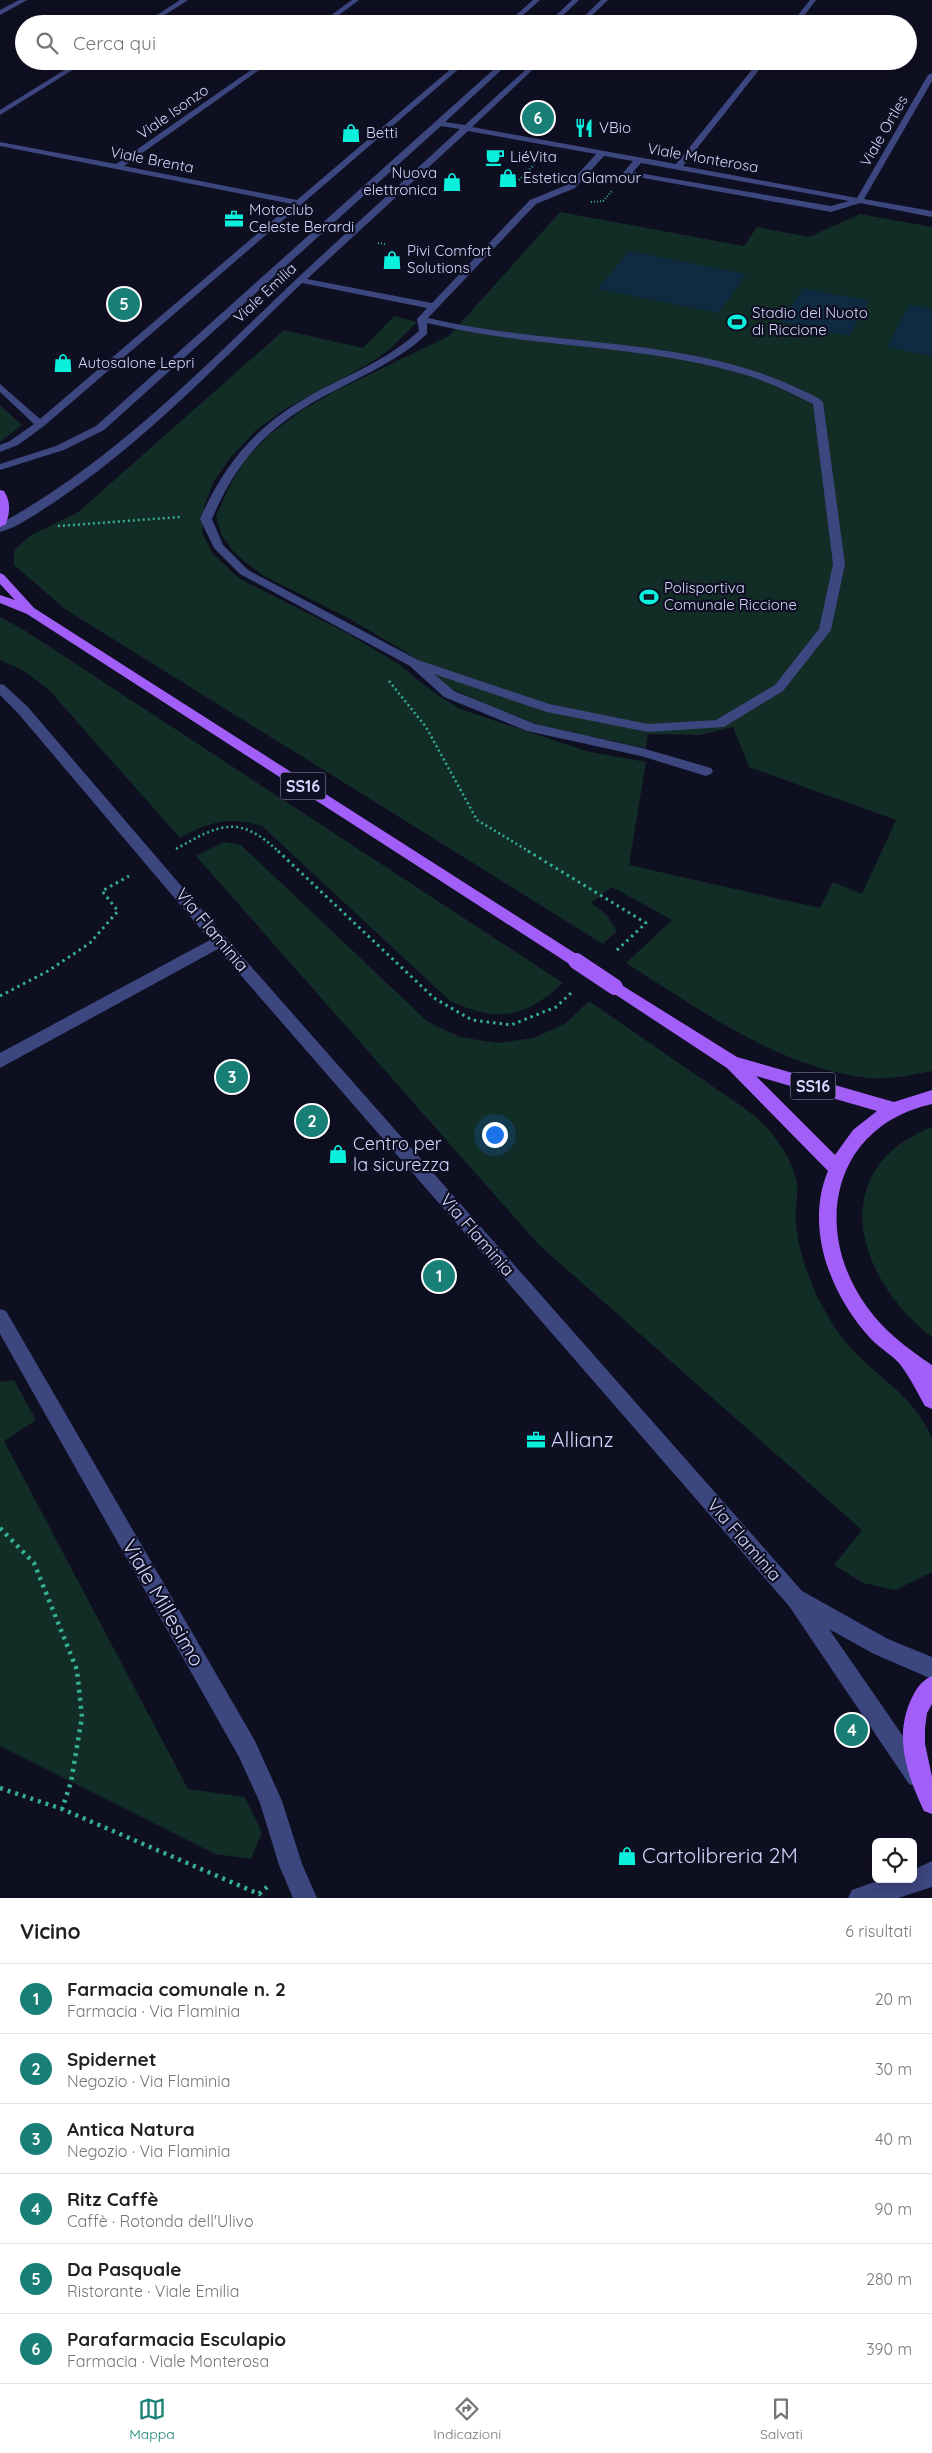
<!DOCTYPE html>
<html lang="it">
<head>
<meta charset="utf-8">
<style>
	:root { --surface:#fff; --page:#f6f6f6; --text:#222; --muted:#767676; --line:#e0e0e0; --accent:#187f76 }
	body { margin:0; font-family:Quicksand,sans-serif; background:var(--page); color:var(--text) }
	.controls { position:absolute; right:15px; bottom:15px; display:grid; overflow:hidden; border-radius:8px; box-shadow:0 2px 12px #0003 }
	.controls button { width:45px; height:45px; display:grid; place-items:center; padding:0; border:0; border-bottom:1px solid var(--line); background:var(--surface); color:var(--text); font:25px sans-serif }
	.you { position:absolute; left:494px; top:1134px; width:18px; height:18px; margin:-12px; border:4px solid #fff; border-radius:50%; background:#1a73e8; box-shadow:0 0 0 8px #1a73e833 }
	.badge { display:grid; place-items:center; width:32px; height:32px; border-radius:50%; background:var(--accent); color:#fff; font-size:16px; font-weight:700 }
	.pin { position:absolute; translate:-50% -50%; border:2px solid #fff; box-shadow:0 1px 5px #0006 }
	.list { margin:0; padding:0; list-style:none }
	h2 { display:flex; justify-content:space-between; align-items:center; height:65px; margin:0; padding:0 20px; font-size:21px }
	h2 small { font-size:16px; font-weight:400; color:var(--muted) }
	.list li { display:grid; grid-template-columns:32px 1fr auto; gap:15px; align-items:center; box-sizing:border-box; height:70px; padding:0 20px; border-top:1px solid var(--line) }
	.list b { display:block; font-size:19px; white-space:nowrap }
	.list p { margin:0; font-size:16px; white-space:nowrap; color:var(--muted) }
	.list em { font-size:16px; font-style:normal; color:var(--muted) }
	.icon { flex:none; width:28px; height:28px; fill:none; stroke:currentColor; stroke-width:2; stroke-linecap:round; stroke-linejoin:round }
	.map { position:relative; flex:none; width:932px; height:1898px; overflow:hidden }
	.search { position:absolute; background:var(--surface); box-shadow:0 2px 12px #0003; left:15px; right:15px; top:15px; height:55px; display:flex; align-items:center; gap:12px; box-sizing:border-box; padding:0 18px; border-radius:28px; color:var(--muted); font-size:19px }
	.sheet { height:485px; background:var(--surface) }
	nav { display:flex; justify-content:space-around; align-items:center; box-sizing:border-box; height:70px; border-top:1px solid var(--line); background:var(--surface); font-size:14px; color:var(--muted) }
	nav a { display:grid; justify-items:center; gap:2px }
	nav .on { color:var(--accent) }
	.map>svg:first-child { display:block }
</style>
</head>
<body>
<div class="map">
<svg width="932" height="1898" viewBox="0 0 932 1898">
	<rect width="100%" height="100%" fill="#0f0f22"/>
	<g fill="#122c26">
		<path d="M 560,212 L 744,246 L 757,227 L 809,237 L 860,214 L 932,227 L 932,1071 C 912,1075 888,1080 868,1078 C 777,1067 701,1010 626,963 L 672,920 L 612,887 L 591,903 L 606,914 L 617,931 L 603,944 L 65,609 L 14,565 L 14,550 L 31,535 L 77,513 L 284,330 L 363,348 L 394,316 L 417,322 L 389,350 L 367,365 L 285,409 L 255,431 L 231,457 L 214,481 L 204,507 L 202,533 L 213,554 L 240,579 L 345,632 L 397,663 L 433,692 L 460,709 L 586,751 L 646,762 L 629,865 L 820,908 L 833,882 L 862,894 L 896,820 L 749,767 L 733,727 L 700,735 L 648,734 L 646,748 L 541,726 L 494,708 L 450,688 L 409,654 L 348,618 L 264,576 L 246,563 L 232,550 L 221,534 L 216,516 L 228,489 L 244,461 L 269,435 L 301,411 L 337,390 L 449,336 Z"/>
		<polygon points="0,405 22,425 0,442"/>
		<path d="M 0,617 L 24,630 L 563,983 C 525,1018 498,1023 450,1001 L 262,826 C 228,816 210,822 180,838 L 49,690 L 24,671 L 0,660 Z"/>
		<path d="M 224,842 L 241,845 L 428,1022 L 460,1037 L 497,1043 L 534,1038 L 566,1023 L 589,1001 C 628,1028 666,1054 705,1081 C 726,1096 751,1110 768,1129 C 780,1142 791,1161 796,1178 C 800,1193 794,1208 796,1223 C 800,1263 815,1295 835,1328 C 863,1372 912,1389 932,1438 L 932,1572 L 895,1590 L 863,1583 L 834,1565 L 862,1530 L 538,1244 L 196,856 Z"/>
		<path d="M 932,1127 L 932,1337 C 857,1280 823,1170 932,1127 Z"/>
		<polygon points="14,1380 36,1420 4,1441 188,1789 245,1797 262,1833 251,1859 215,1854 0,1746 0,1382"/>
	</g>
	<g fill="#0e2b42">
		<polygon points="629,251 746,274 719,313 598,289"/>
		<polygon points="803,288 869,301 849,336 781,322"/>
		<polygon points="909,305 932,309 932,356 887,347"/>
	</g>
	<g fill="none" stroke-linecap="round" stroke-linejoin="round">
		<g stroke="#34af91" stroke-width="2" stroke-dasharray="1 2" stroke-linecap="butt">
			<polyline points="519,180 534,165"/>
			<polyline points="591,202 603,201 612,191"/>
			<polyline points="378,243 385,244"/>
		</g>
		<g stroke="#34af91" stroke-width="2.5" stroke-dasharray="2 3" stroke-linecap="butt">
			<polyline points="58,526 180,517"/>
			<polyline points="389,681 426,727 477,820 530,852"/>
			<path d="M 176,849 C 220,824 239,814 279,852"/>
		</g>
		<g stroke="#34af91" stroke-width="3" stroke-dasharray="2.5 4" stroke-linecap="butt">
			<polyline points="278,851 434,998 472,1020 511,1025 556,1007 571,993"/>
			<polyline points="528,851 646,923 616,951"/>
			<polyline points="0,996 48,971 90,943 118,911 102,891 129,876"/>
		</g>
		<g stroke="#34af91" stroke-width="4.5" stroke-dasharray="3 5" stroke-linecap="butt">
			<polyline points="0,1528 34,1563 77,1670 82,1717 71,1782 62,1809"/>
			<polyline points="0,1788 62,1809 259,1894 267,1887"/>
		</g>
		<g fill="#3c467f" fill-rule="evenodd">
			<polygon points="19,0 27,0 0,15 0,10"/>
			<polygon points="180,0 188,0 151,24 143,24"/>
			<polygon points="352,0 359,0 327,24 319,24"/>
			<polygon points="533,0 540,0 513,24 506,24"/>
			<polygon points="572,0 579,0 554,24 547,24"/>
			<polygon points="601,0 608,0 583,24 576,24"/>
			<polygon points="810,0 816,0 798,24 791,24"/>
			<polygon points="79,61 87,61 0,115 0,110"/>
			<polygon points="264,61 272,61 124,166 297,200 460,61 468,61 44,426 18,445 0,452 0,445 10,441 34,424 0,392 0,384 40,419 292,204 0,146 0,142 116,164"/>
			<path d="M 503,61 L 511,61 L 445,122 L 465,125 L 535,61 L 542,61 L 472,127 L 676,164 L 759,61 L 766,61 L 683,166 L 857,198 L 928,75 L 932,73 L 932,81 L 864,199 L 932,211 L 932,217 L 860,203 L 831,212 L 627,175 L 623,173 L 633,161 L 604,156 L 575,188 L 536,204 L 428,318 C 548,347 680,335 793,386 C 802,391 816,395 823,402 L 845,564 L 831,630 L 783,691 L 724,727 L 648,732 L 547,712 L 434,674 L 454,691 L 535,724 L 642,748 L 711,768 L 713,771 L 711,774 L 706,776 L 641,756 L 527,731 L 444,697 L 410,666 L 240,574 L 214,548 L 200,519 C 229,453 266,417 330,385 C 362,369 393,355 419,331 L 417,319 L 427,308 L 302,283 C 223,358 150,438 59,499 C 43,509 18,528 0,532 L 0,524 C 113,461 195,376 288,287 C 344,234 403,182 460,129 L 441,126 L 104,430 L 64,450 L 0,470 L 0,464 L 56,446 L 96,426 ZM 468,131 L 596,154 L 569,184 L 530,200 L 432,303 L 307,279 ZM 641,163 L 849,201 L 831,206 L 633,172 ZM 427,323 C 530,348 638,344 739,373 C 765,380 789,392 813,404 L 833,564 L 819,629 L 775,685 L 716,720 L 648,724 L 549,704 L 418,660 L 248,570 L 223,545 L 212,519 C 239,455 274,421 336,390 C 368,373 400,359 427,334 Z"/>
			<polygon points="0,684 4,685 27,706 225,937 802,1591 888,1639 932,1657 932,1679 874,1654 829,1629 925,1768 928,1776 925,1784 917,1787 909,1784 789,1606 218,949 0,1068 0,1053 210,940 17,712 0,695"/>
			<polygon points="0,1309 6,1311 255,1741 282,1801 302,1864 317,1898 293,1898 279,1865 260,1803 239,1757 0,1334"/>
			<polygon points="932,1861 932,1887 898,1898 848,1898 852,1890 883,1879 913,1879 913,1870"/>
		</g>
		<g fill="#a25ff8" fill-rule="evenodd">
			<path d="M 0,490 L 4,491 C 11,502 10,512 6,524 L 0,527 Z"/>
			<polygon points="0,573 4,575 34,608 581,957 584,961 581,965 571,965 27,614 0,603 0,595 15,600 0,584"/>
			<path d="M 615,981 L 737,1057 L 894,1102 L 932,1090 L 932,1104 C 832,1126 811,1230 867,1307 C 884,1331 908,1349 932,1365 L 932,1409 L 925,1406 C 918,1394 911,1379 902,1367 C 895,1356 880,1349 871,1339 C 831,1296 804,1228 828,1171 L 727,1068 L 610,991 L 607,987 L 610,983 ZM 756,1076 L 877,1111 L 853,1130 L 835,1155 Z"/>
			<path d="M 932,1676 L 932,1704 L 927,1713 L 925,1728 L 925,1744 L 932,1777 L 932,1814 L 924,1811 C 908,1777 894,1739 910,1702 C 915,1691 920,1681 932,1676 Z"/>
		</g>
		<polyline stroke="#a25ff8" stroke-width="16" points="576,961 615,987"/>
	</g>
	<defs>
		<g id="restaurant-bare" transform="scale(1.5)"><path d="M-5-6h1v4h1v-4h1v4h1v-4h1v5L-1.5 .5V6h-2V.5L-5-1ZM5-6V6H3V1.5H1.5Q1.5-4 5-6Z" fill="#0bf0dd" stroke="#0f0f22" stroke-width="2.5" paint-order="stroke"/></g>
		<g id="shop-bare" transform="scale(1.5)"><path d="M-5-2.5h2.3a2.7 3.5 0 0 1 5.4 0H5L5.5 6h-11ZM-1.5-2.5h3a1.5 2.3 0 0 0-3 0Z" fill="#0bf0dd" stroke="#0f0f22" stroke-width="2.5" paint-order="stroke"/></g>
		<g id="cafe-bare" transform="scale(1.5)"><path d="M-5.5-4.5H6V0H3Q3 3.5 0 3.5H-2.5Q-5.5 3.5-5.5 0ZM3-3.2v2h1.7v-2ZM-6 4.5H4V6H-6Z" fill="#0bf0dd" stroke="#0f0f22" stroke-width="2.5" paint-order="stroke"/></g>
		<g id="office-bare" transform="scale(1.5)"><path d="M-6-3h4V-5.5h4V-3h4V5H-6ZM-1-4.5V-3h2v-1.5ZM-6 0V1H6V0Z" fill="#0bf0dd" stroke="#0f0f22" stroke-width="2.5" paint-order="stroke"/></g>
		<g id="stadium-bare" transform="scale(1.5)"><path d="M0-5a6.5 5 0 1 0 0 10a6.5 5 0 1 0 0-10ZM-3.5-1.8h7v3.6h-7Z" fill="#0bf0dd" stroke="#0f0f22" stroke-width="2.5" paint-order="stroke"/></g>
	</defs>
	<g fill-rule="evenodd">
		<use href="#restaurant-bare" x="584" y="128"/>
		<use href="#shop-bare" x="351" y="133"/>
		<use href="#cafe-bare" x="495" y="157"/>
		<use href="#shop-bare" x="508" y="178"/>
		<use href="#shop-bare" x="452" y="182"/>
		<use href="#office-bare" x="234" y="219"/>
		<use href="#shop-bare" x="392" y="260"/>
		<use href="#stadium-bare" x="737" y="322"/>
		<use href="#shop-bare" x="63" y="363"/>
		<use href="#stadium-bare" x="649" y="597"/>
		<use href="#shop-bare" x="338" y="1154"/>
		<use href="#office-bare" x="536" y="1440"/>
		<use href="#shop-bare" x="627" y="1856"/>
	</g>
	<g text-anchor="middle" stroke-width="4.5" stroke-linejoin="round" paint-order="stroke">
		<g font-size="15" fill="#d2d5fd" stroke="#0f0f22">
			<text transform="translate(173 112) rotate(-35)" y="5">Viale Isonzo</text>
			<text transform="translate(884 131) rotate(-60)" y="5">Viale Ortles</text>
			<text transform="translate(703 158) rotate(10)" y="5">Viale Monterosa</text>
			<text transform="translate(152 160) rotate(11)" y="5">Viale Brenta</text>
			<text transform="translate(265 293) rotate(-43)" y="5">Viale Emilia</text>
		</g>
		<g font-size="15" fill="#d2d5fd" stroke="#0f0f22" text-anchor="start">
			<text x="599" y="133">VBio</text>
			<text x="366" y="138">Betti</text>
			<text x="510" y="162">LiéVita</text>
			<text x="437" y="178" text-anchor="end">Nuova<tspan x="437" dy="17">elettronica</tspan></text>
			<text x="523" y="183">Estetica Glamour</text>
			<text x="249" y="215">Motoclub<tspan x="249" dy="17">Celeste Berardi</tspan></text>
			<text x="407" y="256">Pivi Comfort<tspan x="407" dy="17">Solutions</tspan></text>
			<text x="752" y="318">Stadio del Nuoto<tspan x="752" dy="17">di Riccione</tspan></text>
			<text x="78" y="368">Autosalone Lepri</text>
			<text x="664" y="593">Polisportiva<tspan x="664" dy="17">Comunale Riccione</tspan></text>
		</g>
		<g fill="#0f0f22" stroke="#989abb" stroke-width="1">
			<rect x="280.5" y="772.5" width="45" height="27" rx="4"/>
			<rect x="790.5" y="1072.5" width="45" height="27" rx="4"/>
		</g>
		<g font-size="16" font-weight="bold" fill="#d2d5fd">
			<text x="303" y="792">SS16</text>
			<text x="813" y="1092">SS16</text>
		</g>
		<g font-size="18" fill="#d2d5fd" stroke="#0f0f22">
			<text transform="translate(212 930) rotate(50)" y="6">Via Flaminia</text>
			<text transform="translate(477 1235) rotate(49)" y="6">Via Flaminia</text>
			<text transform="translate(744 1540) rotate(49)" y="6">Via Flaminia</text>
		</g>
		<g font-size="18" fill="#d2d5fd" stroke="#0f0f22" text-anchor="start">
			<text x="353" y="1150">Centro per<tspan x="353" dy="21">la sicurezza</tspan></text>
		</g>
		<g font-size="21" fill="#d2d5fd" stroke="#0f0f22" text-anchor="start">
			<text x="551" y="1447">Allianz</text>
			<text x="642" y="1863">Cartolibreria 2M</text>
		</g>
		<g font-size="21" fill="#d2d5fd" stroke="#0f0f22">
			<text transform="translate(163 1603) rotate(60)" y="7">Viale Millesimo</text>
		</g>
	</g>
</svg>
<div class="controls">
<button><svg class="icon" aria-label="locate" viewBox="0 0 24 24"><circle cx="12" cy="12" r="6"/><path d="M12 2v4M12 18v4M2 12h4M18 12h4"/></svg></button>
</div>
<div class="you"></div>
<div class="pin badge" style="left:439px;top:1276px">1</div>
<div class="pin badge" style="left:312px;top:1121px">2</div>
<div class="pin badge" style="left:232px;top:1077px">3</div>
<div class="pin badge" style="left:852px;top:1730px">4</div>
<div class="pin badge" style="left:124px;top:304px">5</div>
<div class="pin badge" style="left:538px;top:118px">6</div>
<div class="search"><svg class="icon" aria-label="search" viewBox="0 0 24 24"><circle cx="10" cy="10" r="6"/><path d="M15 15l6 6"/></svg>Cerca qui</div>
</div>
<section class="sheet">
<h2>Vicino<small>6 risultati</small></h2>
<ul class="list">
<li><span class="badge">1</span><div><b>Farmacia comunale n. 2</b><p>Farmacia · Via Flaminia</p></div><em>20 m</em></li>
<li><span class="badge">2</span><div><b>Spidernet</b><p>Negozio · Via Flaminia</p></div><em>30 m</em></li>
<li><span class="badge">3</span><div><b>Antica Natura</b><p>Negozio · Via Flaminia</p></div><em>40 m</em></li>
<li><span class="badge">4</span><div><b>Ritz Caffè</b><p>Caffè · Rotonda dell'Ulivo</p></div><em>90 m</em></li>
<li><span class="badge">5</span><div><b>Da Pasquale</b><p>Ristorante · Viale Emilia</p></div><em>280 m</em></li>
<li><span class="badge">6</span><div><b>Parafarmacia Esculapio</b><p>Farmacia · Viale Monterosa</p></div><em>390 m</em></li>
</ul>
</section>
<nav>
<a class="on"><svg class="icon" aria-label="map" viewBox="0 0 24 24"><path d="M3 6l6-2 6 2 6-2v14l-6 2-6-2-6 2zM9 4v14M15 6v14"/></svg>Mappa</a>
<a><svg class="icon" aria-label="directions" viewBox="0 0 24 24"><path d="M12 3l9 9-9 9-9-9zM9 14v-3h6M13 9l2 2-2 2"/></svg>Indicazioni</a>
<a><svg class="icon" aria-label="saved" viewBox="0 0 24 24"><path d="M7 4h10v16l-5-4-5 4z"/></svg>Salvati</a>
</nav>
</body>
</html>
